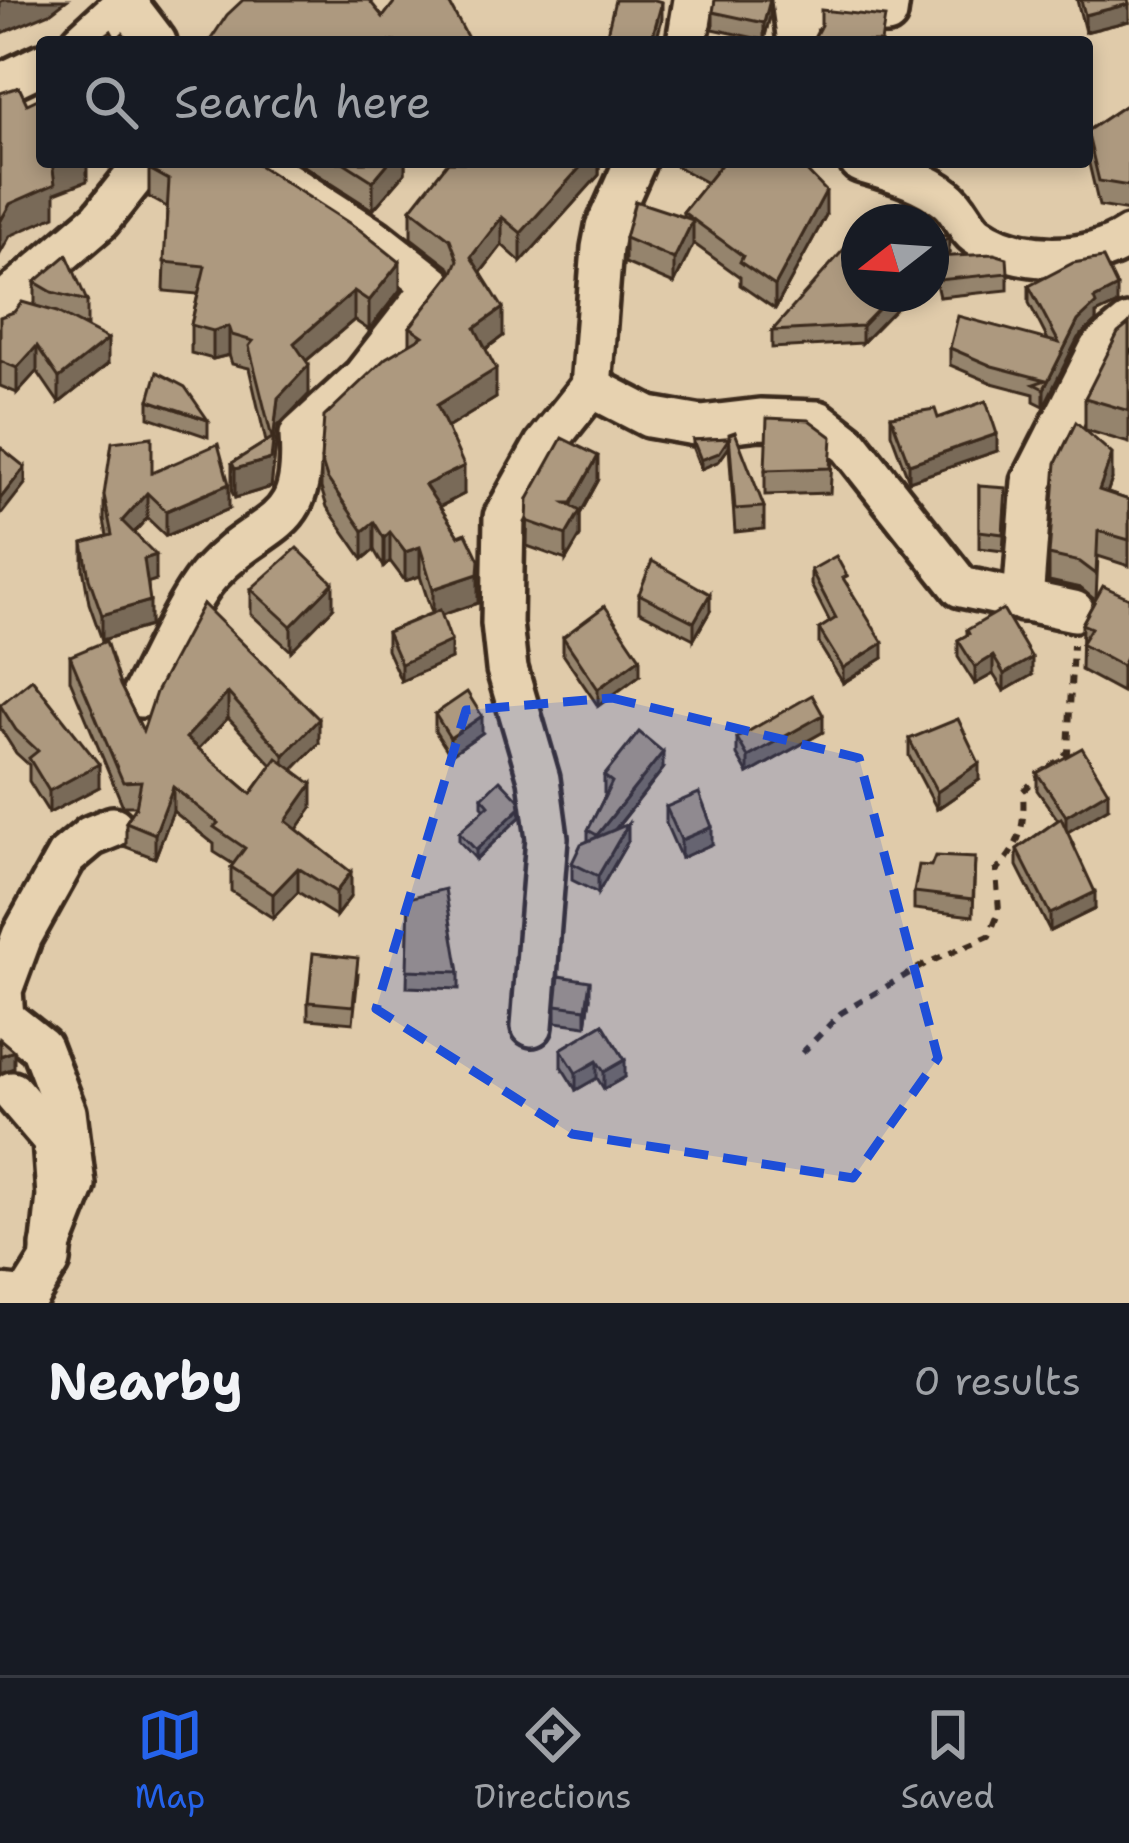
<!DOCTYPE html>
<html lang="en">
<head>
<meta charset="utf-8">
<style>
	:root { --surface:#171b24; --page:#20242c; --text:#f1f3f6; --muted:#9ea1a6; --line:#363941; --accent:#2563eb }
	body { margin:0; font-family:"Shantell Sans",sans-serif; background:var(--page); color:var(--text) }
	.compass { position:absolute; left:841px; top:204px; width:108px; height:108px; border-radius:50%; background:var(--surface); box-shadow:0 6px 18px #0003; rotate:253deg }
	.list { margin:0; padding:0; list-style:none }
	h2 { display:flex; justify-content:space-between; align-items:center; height:156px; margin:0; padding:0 48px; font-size:51px }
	h2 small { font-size:39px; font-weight:400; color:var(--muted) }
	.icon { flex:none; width:66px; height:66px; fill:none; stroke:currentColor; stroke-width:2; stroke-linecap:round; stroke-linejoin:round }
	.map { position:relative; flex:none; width:1129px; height:1303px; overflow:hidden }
	.search { position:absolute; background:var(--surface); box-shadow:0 6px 18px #0003; left:36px; right:36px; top:36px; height:132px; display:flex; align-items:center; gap:30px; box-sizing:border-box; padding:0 42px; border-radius:12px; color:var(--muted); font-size:45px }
	.sheet { height:372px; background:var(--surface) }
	nav { display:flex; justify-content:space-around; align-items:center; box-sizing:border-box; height:168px; border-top:3px solid var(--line); background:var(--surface); font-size:33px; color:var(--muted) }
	nav a { display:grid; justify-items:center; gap:6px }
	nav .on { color:var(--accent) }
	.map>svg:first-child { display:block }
</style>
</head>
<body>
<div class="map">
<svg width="1129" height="1303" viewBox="0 0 1129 1303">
	<rect width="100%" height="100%" fill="#e0cbaa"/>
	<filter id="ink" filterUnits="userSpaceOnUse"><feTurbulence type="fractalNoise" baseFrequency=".00833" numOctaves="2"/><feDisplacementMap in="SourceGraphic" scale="24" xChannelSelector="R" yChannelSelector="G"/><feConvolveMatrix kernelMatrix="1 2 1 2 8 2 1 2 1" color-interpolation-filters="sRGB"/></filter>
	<g filter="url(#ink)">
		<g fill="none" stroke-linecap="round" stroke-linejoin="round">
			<g stroke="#3b2a1e" stroke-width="48">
				<g id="minor">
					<polyline points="792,0 798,42"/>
					<polyline points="793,1 838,15 887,14 889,0"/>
					<polyline points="127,4 156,42"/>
					<polyline points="82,42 128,0"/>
					<polyline points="687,42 694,0"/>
					<polyline points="0,84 42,64"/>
					<path d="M 860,162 C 890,171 922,179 947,199 C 959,208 964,226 976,235 C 1017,265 1088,264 1129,237"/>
					<polyline points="0,318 10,297 100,220 146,162"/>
					<polyline points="591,387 649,417 701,426 760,419 818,421 849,445 961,587 1074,611"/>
					<polyline points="1023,601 1032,482 1099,350 1129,325"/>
					<path d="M 141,697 C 158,665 188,598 210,574 C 264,514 307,534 300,435 L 363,377 L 434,286 L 374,239 L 254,162"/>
					<polyline points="532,1026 547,838 539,779 507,669 502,623 504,517 544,446 591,387 602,248 606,227 635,162"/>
					<polyline points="51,1246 75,1185 66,1112 41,1047 4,1018 2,990 22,936 66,857 91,836 113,827"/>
					<polyline points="0,1295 27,1298 50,1261 57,1196 53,1140 12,1092"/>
				</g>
			</g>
			<g stroke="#3b2a1e" stroke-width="6" stroke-dasharray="9 9" stroke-linecap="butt">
				<polyline points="1050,767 1068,752 1073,645"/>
				<path d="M 802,1053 L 841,1013 L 925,964 L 989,936 L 999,911 L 996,871 C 1021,845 1025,826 1023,791 L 1040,776"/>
			</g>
			<use href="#minor" stroke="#e7d2b0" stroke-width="39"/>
		</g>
		<g fill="#95846d" stroke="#3b2a1e" stroke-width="3" fill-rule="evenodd">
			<polygon points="1077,0 1128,0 1129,21 1085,32"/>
			<polygon points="713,12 770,16 764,40 713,29"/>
			<polygon points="1129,103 1129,211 1099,206 1087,155 1087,131"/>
			<polygon points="298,162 405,162 405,173 373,210"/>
			<polygon points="599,162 599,175 521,262 502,245 481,272 503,336 486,349 496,398 447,428 464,494 440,507 459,536 479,560 478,603 441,615 451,659 401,681 387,650 387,632 432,613 420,576 405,581 390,561 384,567 374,550 363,559 327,507 321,488 321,459 410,344 410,327 452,273 450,268 411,238 411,209"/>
			<polygon points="669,162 798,162 826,215 775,309 740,285 740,277 693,243 674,284 625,263 625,238 683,217 683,212 707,183"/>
			<polygon points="149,169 400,290 369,330 354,320 306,361 309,394 278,426 271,487 235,498 232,492 232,463 266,442 249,368 232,364 229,355 213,359 191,353 191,325 198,294 164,291 167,207 149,197"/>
			<polygon points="931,235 949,253 946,256 1008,273 1008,290 939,297 933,270 931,272"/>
			<polygon points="35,282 87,301 87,326 83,325 108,364 59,403 37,371 17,393 0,386 0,317 35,305"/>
			<polygon points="1029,286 1117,304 1096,314 1096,321 1078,338 1044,406 1034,401 1034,394 992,383 950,365 950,348 1048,340 1029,303"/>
			<polygon points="859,294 910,294 862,343 772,348 772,331"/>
			<polygon points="1129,324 1129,443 1086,430 1112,479 1107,493 1129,500 1129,566 1098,556 1096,599 1129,598 1122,692 1081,670 1082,624 1095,600 1080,588 1049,581 1049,555 1085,430 1085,398"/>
			<polygon points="149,400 208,420 208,437 149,417"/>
			<polygon points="891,416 938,418 997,451 909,481 891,433"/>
			<polygon points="729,438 764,507 764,529 735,532 729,447 719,461 701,469 693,449 693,440"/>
			<polygon points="832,462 830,493 765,495 765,470"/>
			<polygon points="152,473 229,509 166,536 147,518 134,533 156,580 148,582 150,626 102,640 89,603 83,568 83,543 107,536 104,520 104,495"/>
			<polygon points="598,481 580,514 580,536 566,560 527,546 528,499"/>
			<polygon points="979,486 1006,505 1003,551 979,548"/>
			<polygon points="811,570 847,584 883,658 843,683 819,644 819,629 830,622 811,585"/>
			<polygon points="251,589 333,608 291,651 251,614"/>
			<polygon points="639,594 710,611 694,639 639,611"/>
			<path d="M 203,604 L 319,743 L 293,770 L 312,808 L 297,829 L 351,896 L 336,916 L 298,892 L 273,918 L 231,891 L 231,867 L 233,864 L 214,852 L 214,844 L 173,811 L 155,858 L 126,847 L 126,822 L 137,806 L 123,806 L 70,680 L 70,656 L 120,685 L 143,731 ZM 228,718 L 272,765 L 251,794 L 198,749 Z"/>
			<polygon points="967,630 1032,675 1004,691 993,674 975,684 958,657 958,640 967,635"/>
			<polygon points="563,637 640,675 598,706 563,654"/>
			<polygon points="0,704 99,787 49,813 29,781 29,765 16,753 0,728"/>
			<polygon points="435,714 482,733 450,755 435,731"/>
			<polygon points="823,732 748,774 737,755 737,738"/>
			<polygon points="909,739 979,780 937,809 909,756"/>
			<polygon points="663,769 616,829 628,841 598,893 572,880 572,863 588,841 588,830 606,794 604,793 604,776"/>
			<polygon points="1037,773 1108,808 1067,832 1095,909 1050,931 1017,866 1017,849 1058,820 1037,790"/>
			<polygon points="482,797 520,817 476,859 459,841 459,832 485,809 482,806"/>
			<polygon points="666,807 712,844 681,858 666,824"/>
			<polygon points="975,858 973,916 914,909 914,892 931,866"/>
			<polygon points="409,898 459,972 459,989 407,987"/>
			<polygon points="358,975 353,1023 308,1019 308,1002"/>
			<polygon points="590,998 586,1026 556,1022 556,1005"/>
			<polygon points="603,1024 625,1077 604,1089 597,1078 576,1090 561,1066 561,1049"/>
		</g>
		<g fill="#796b59" stroke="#3b2a1e" stroke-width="3">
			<polygon points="4,0 67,0 50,13 0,34 0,2"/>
			<polygon points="770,0 770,16 764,40 764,23"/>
			<polygon points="662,2 662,19 656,42 651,42"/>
			<polygon points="1129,4 1129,21 1085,32 1085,15"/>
			<polygon points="52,162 87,162 87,181 55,193 55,216 10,236 0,254 0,222 10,204"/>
			<polygon points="389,162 405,162 405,173 373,210 373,181"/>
			<polygon points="585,162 599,162 599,175 521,262 521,233"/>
			<polygon points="826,191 826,215 775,309 775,286"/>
			<polygon points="502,217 502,245 471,285 471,257"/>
			<polygon points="693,220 693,245 674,284 674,259"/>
			<polygon points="949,236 949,253 936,267 933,257 931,272 931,255"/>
			<polygon points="400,262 400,290 369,330 369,301"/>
			<polygon points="1117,287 1117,304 1096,314 1096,321 1078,338 1044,406 1044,389 1078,321 1094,299"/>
			<polygon points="354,291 354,320 294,371 294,343"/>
			<polygon points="893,294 910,294 862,343 862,326"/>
			<polygon points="503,308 503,336 475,357 475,328"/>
			<polygon points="229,326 229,355 213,359 213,331"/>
			<polygon points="108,339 108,364 59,403 59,378"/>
			<polygon points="37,346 37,371 17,393 17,368"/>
			<polygon points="309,365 309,394 278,426 271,487 235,498 235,469 271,459 278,398"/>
			<polygon points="496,369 496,398 437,434 437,405"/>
			<polygon points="997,434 997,451 909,481 909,464"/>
			<polygon points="729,438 729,447 719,461 701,469 701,460"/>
			<polygon points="1112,454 1112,479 1099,516 1099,490"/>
			<polygon points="598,456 598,481 580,514 580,536 566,560 566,535 572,525 572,503"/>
			<polygon points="464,466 464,494 425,514 425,485"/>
			<polygon points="25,467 25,484 0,516 0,499"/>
			<polygon points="229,484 229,509 166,536 166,511"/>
			<polygon points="147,493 147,518 122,546 122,521"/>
			<polygon points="374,522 374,550 363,559 363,531"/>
			<polygon points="390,532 390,561 384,567 384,538"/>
			<polygon points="420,547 420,576 405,581 405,552"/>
			<polygon points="156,555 156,580 144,584 144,559"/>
			<polygon points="478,574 478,603 433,618 433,589"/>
			<polygon points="333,583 333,608 291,651 291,626"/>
			<polygon points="710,594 710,611 694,639 694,622"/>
			<polygon points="150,601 150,626 102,640 102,615"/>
			<polygon points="451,641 451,659 401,681 401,664"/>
			<polygon points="883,643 883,658 843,683 843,668"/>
			<polygon points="1129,652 1129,678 1122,692 1122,666"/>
			<polygon points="993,656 993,674 975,684 975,667"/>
			<polygon points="640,658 640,675 598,706 598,689"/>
			<polygon points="1032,658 1032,675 1004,691 1004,674"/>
			<polygon points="228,693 228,718 186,762 186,738"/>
			<polygon points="823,715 823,732 748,774 748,757"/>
			<polygon points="482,716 482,733 450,755 450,738"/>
			<polygon points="319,719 319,743 284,779 284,755"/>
			<polygon points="663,752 663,769 597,852 597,835"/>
			<polygon points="979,763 979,780 937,809 937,792"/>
			<polygon points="99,764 99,787 49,813 49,791"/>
			<polygon points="312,784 312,808 286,845 286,821"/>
			<polygon points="173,787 173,811 155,858 155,834"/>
			<polygon points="1108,791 1108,808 1066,833 1066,816"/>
			<polygon points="520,808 520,817 476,859 476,850"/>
			<polygon points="628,824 628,841 598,893 598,876"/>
			<polygon points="712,827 712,844 681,858 681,840"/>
			<polygon points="298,868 298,892 273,918 273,894"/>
			<polygon points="351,872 351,896 336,916 336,892"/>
			<polygon points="1095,892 1095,909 1050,931 1050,914"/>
			<polygon points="590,981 590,998 586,1026 586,1009"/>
			<polygon points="14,1051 14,1068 0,1073 0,1056"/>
			<polygon points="625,1060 625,1077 604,1089 604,1072"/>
			<polygon points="597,1061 597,1078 576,1090 576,1073"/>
		</g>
		<g fill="#ad997f" stroke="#3b2a1e" stroke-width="3">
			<polygon points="243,0 369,0 383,17 396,0 445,0 449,3 470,42 209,42 227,15"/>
			<polygon points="615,0 655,0 662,2 651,42 605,42"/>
			<polygon points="715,0 770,0 764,23 713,12"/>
			<polygon points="1081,0 1128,0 1129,4 1085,15"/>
			<polygon points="821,10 885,17 881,42 812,42 821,25"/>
			<polygon points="111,31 117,42 96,42"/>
			<polygon points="19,87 27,104 42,97 42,162 52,162 55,184 10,204 0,222 0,93"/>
			<polygon points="1129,103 1129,186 1099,181 1087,131"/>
			<polygon points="153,162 254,162 360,230 400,262 369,301 354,291 294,343 309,365 278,398 271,459 235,469 232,463 272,438 249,346 253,341 232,335 229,326 213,331 191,325 205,266 164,262 169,180 149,169"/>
			<polygon points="343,162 389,162 373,181"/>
			<polygon points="448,162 585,162 521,233 502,217 471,257 503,308 475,328 496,369 437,405 464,466 425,485 459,536 466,533 479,560 478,574 433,589 420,547 405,552 390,532 384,538 374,522 363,531 327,478 321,459 324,417 386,358 423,336 410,327 453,272 458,260 450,239 411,209"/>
			<polygon points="712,162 798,162 826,191 775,286 740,262 743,256 683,212 720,166"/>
			<polygon points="635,201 693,220 674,259 625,238"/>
			<polygon points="931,235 949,236 931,255"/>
			<polygon points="852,240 859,248 859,287 855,288 859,289 859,294 893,294 862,326 772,331"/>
			<polygon points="994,254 1007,258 1008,273 939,280 933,257"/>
			<polygon points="67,255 87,301 52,292 35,282"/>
			<polygon points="1103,258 1117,287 1094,299 1096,304 1078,321 1044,389 1034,384 1046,380 992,366 950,348 958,316 1059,343 1029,286 1073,263"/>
			<polygon points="22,302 57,312 108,339 59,378 37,346 17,368 0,361 0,317 14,312"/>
			<polygon points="1129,324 1129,411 1085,398 1118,333"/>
			<polygon points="157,372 185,387 208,420 149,400"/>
			<polygon points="986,401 997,434 909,464 891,416 935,409 938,418"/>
			<polygon points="767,418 809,420 832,437 830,468 765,470"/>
			<polygon points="1076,422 1112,454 1099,490 1129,500 1129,540 1098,531 1096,574 1080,562 1049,555 1056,463"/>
			<polygon points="735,432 764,507 735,509 729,434"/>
			<polygon points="152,437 152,473 218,444 229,484 166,511 147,493 122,521 156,555 144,559 150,601 102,615 89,578 83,543 112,535 104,495 112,442"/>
			<polygon points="562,438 598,456 572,503 566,503 580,511 566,535 527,521 528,499"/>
			<polygon points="729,438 719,453 701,460 693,440"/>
			<polygon points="0,447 25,467 0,499"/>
			<polygon points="979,486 1006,488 1003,534 979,531"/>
			<polygon points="297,548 333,583 291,626 251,589"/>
			<polygon points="836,556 847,576 843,578 883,643 843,668 819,629 836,618 811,570"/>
			<polygon points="652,561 710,594 694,622 639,594"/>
			<polygon points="1103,586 1129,598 1129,652 1122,666 1081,644 1091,628 1082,624"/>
			<polygon points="203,604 319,719 284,755 228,693 186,738 251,794 277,758 312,784 286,821 351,872 336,892 298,868 273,894 231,867 245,848 214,827 218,823 173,787 155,834 126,822 136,807 141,781 123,782 70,656 106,641 120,685 143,731 156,692"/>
			<polygon points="605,606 640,658 598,689 563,637"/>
			<polygon points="1003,609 1032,658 1004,674 993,656 975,667 958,640 969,634 967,630"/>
			<polygon points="440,610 451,641 401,664 387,632"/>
			<polygon points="32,679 99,764 49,791 29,758 38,751 16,730 0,705"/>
			<polygon points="467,692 482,716 450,738 435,714"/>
			<polygon points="812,695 823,715 748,757 737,738"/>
			<polygon points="958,719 979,763 937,792 909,739"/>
			<polygon points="639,732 663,752 597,835 588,830 612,782 604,776"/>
			<polygon points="1082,748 1108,791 1066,816 1037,773"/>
			<polygon points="500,780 519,800 520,808 476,850 459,832 489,805 482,797"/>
			<polygon points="699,793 712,827 681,840 666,807"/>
			<polygon points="1061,818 1095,892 1050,914 1017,849"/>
			<polygon points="628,824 598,876 572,863 581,844"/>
			<polygon points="935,856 975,858 973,899 914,892 919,865 931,866"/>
			<polygon points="445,889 459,972 407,970 409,898"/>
			<polygon points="313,953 358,958 353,1006 308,1002"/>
			<polygon points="559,976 590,981 586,1009 556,1005"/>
			<polygon points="603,1024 625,1060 604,1072 597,1061 576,1073 561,1049"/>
			<polygon points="0,1039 14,1051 0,1056"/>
		</g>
	</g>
	<path fill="#1d4ed8" fill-opacity="0.2" stroke="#1d4ed8" stroke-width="9" stroke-dasharray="24 15" stroke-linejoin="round" d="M 612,698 L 859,758 L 938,1058 L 853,1178 L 572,1134 L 376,1009 L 466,710 Z"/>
</svg>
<svg class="compass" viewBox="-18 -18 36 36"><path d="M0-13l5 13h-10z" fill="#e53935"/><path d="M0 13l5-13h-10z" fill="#9ea1a6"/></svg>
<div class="search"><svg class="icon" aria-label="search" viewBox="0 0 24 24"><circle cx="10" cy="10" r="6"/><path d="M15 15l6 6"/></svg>Search here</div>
</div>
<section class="sheet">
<h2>Nearby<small>0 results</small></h2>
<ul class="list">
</ul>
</section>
<nav>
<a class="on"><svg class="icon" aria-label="map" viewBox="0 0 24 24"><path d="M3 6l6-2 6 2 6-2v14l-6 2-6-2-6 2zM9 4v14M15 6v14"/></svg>Map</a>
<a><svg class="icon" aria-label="directions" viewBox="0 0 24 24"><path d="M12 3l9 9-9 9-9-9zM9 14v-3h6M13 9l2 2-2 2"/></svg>Directions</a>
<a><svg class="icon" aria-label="saved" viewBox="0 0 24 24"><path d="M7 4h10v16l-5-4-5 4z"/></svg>Saved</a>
</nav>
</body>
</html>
